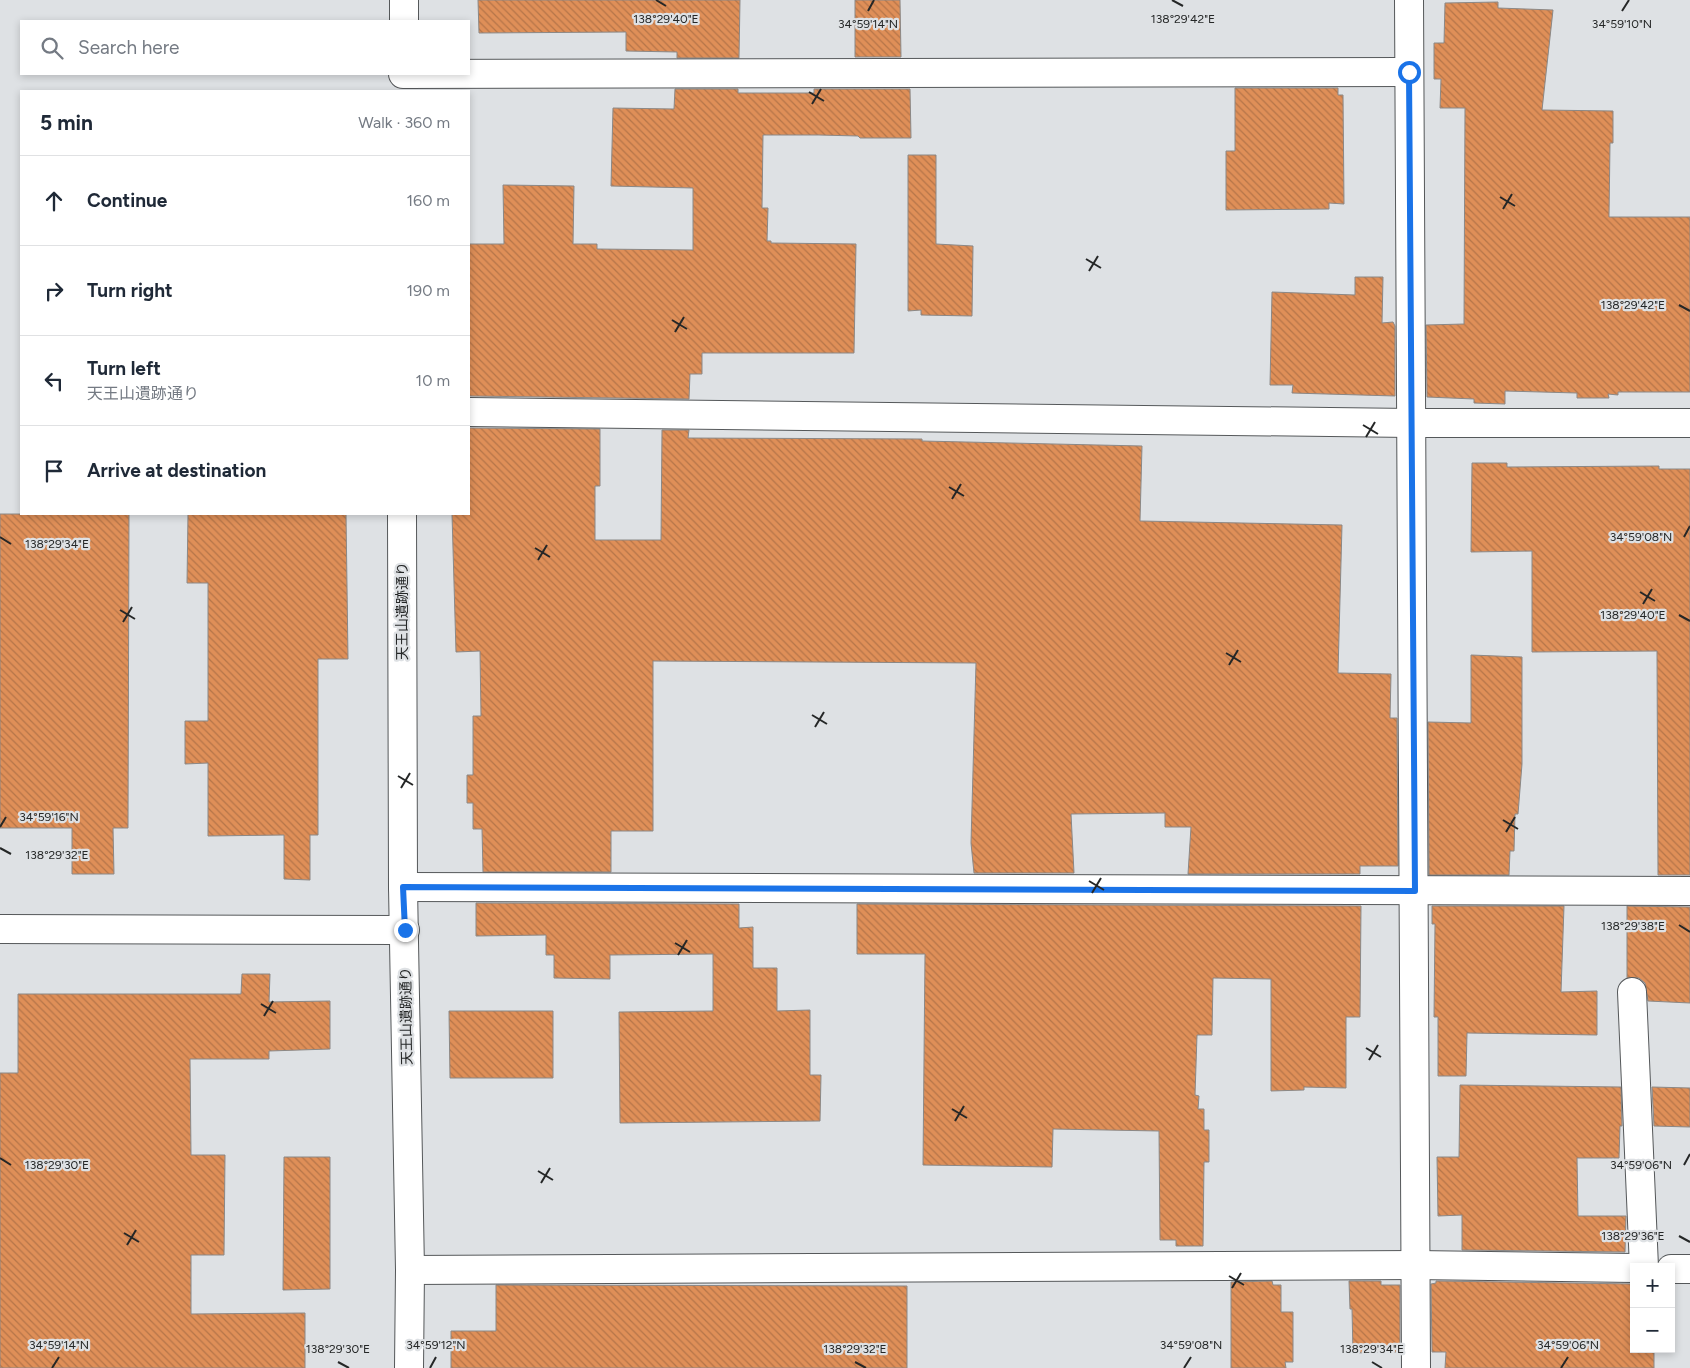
<!DOCTYPE html>
<html lang="en">
<head>
<meta charset="utf-8">
<style>
	:root { --surface:#fff; --page:#f2f2f3; --text:#1f2937; --muted:#747a83; --line:#e0e1e3 }
	body { margin:0; font-family:Figtree,"Noto Sans JP",sans-serif; background:var(--page); color:var(--text) }
	.controls { position:absolute; right:15px; bottom:15px; display:grid; overflow:hidden; border-radius:0px; box-shadow:0 2px 8px #0003 }
	.controls button { width:45px; height:45px; display:grid; place-items:center; padding:0; border:0; border-bottom:1px solid var(--line); background:var(--surface); color:var(--text); font:25px sans-serif }
	.stop { position:absolute; width:15px; height:15px; margin:-11px; border:4px solid #1a73e8; border-radius:50%; background:#fff }
	.stop.end { background:#1a73e8; border-color:#fff; box-shadow:0 1px 5px #0008 }
	.list { margin:0; padding:0; list-style:none }
	h2 { display:flex; justify-content:space-between; align-items:center; height:65px; margin:0; padding:0 20px; font-size:21px }
	h2 small { font-size:16px; font-weight:400; color:var(--muted) }
	.list li { display:grid; grid-template-columns:32px 1fr auto; gap:15px; align-items:center; box-sizing:border-box; height:90px; padding:0 20px; border-top:1px solid var(--line) }
	.list b { display:block; font-size:19px; white-space:nowrap }
	.list p { margin:0; font-size:16px; white-space:nowrap; color:var(--muted) }
	.list em { font-size:16px; font-style:normal; color:var(--muted) }
	.icon { flex:none; width:28px; height:28px; fill:none; stroke:currentColor; stroke-width:2; stroke-linecap:round; stroke-linejoin:round }
	.map { position:relative; flex:none; width:1690px; height:1368px; overflow:hidden }
	.search { position:absolute; background:var(--surface); box-shadow:0 2px 8px #0003; left:20px; top:20px; width:450px; height:55px; display:flex; align-items:center; gap:12px; box-sizing:border-box; padding:0 18px; border-radius:0px; color:var(--muted); font-size:19px }
	.panel { position:absolute; background:var(--surface); box-shadow:0 2px 8px #0003; left:20px; top:90px; width:450px; height:425px; border-radius:0px }
	.map>svg:first-child { display:block }
</style>
</head>
<body>
<div class="map">
<svg width="1690" height="1368" viewBox="0 0 1690 1368">
	<defs>
		<pattern id="building-back-hatch" width="6" height="6" patternUnits="userSpaceOnUse" patternTransform="scale(1.25)"><rect width="6" height="6" fill="#df8f58"/><path d="M-1 5l2 2M0 0l6 6M5-1l2 2" fill="none" stroke="#b57549"/></pattern>
	</defs>
	<rect width="100%" height="100%" fill="#dee1e4"/>
	<g fill="url(#building-back-hatch)" stroke="#8b8886">
		<polygon points="478,0 740,0 739,58 677,58 677,52 626,51 626,32 479,33"/>
		<polygon points="855,0 900,0 901,57 855,57"/>
		<polygon points="1498,2 1498,8 1553,10 1542,110 1613,111 1613,143 1610,143 1609,217 1690,217 1690,392 1618,392 1618,395 1608,394 1609,398 1577,398 1577,393 1505,391 1505,404 1474,403 1474,399 1427,397 1426,325 1464,324 1465,108 1440,108 1441,79 1434,79 1434,43 1444,43 1445,3"/>
		<polygon points="1235,88 1338,88 1338,95 1343,95 1344,204 1329,203 1329,209 1226,210 1226,151 1235,151"/>
		<polygon points="675,89 738,89 738,93 814,93 814,89 910,89 911,138 860,138 858,136 819,135 763,135 762,208 768,208 767,241 771,241 771,243 856,244 854,353 702,353 702,374 690,374 689,399 469,396 469,244 504,244 503,185 574,186 573,244 597,244 597,249 693,250 693,188 611,186 613,108 674,109"/>
		<polygon points="908,155 936,155 936,244 973,246 972,316 921,315 921,310 908,311"/>
		<polygon points="1355,277 1383,277 1382,323 1393,322 1395,326 1395,396 1292,393 1293,385 1270,385 1272,292 1355,295"/>
		<polygon points="469,428 600,429 600,486 595,486 595,540 661,540 662,430 689,430 688,438 922,439 922,441 1142,446 1140,521 1342,525 1338,673 1391,674 1390,718 1397,718 1398,866 1360,866 1360,874 1188,874 1191,827 1165,827 1165,813 1071,814 1074,873 974,873 971,843 976,663 653,661 653,831 611,831 611,872 483,872 482,829 473,829 473,803 467,803 467,775 473,775 473,716 481,716 480,651 456,652 452,514 469,514"/>
		<polygon points="1472,463 1507,463 1507,467 1659,466 1659,469 1690,469 1690,875 1658,875 1657,651 1532,652 1532,551 1471,552"/>
		<polygon points="0,514 129,514 128,828 113,828 114,874 72,874 72,828 0,828"/>
		<polygon points="188,514 346,514 348,659 318,659 318,835 310,835 310,880 284,879 284,835 208,836 208,763 185,764 185,721 208,721 208,583 187,583"/>
		<polygon points="1471,655 1522,657 1522,764 1518,814 1515,814 1514,851 1510,851 1509,875 1429,875 1428,722 1471,723"/>
		<polygon points="476,903 739,904 739,928 753,927 753,968 777,968 777,1011 810,1010 810,1075 821,1075 820,1121 620,1123 619,1012 713,1011 713,954 610,955 610,979 554,978 554,955 546,955 546,935 476,936"/>
		<polygon points="857,904 1361,906 1360,1017 1346,1017 1346,1088 1304,1087 1304,1090 1271,1091 1271,979 1213,978 1212,1035 1197,1035 1195,1095 1199,1096 1198,1109 1204,1109 1204,1130 1209,1130 1209,1162 1204,1162 1203,1246 1176,1246 1176,1240 1160,1240 1159,1131 1053,1129 1052,1167 923,1165 925,954 857,954"/>
		<polygon points="1432,906 1564,906 1561,992 1597,991 1597,1035 1467,1033 1466,1076 1438,1076 1438,1017 1434,1017 1435,924 1432,924"/>
		<polygon points="1627,906 1690,907 1690,1003 1648,1001 1645,983 1639,978 1627,978"/>
		<polygon points="242,974 270,974 269,1002 330,1001 330,1049 269,1051 269,1059 190,1059 191,1155 225,1155 224,1255 191,1255 191,1314 305,1313 305,1368 0,1368 0,1073 18,1073 18,994 241,994"/>
		<polygon points="449,1011 553,1011 553,1078 450,1078"/>
		<polygon points="1460,1085 1621,1087 1622,1126 1620,1126 1619,1158 1577,1158 1578,1216 1626,1216 1625,1252 1462,1250 1462,1215 1438,1216 1437,1157 1459,1157"/>
		<polygon points="1652,1087 1690,1088 1690,1127 1654,1126"/>
		<polygon points="284,1157 330,1157 330,1289 283,1290"/>
		<polygon points="1272,1281 1273,1285 1281,1285 1281,1312 1293,1312 1293,1362 1285,1362 1286,1368 1231,1368 1231,1282"/>
		<polygon points="1349,1281 1381,1281 1381,1285 1400,1285 1400,1352 1353,1353 1352,1309 1350,1309"/>
		<polygon points="1436,1281 1634,1284 1634,1349 1654,1349 1654,1368 1445,1368 1446,1352 1432,1352 1431,1284 1436,1283"/>
		<polygon points="496,1285 907,1286 907,1368 451,1368 451,1331 496,1331"/>
	</g>
	<g fill="none" stroke-linecap="round" stroke-linejoin="round">
		<g stroke="#55585a" stroke-width="30">
			<g id="minor">
				<polyline points="1409,0 1416,1368"/>
				<polyline points="404,21 404,0"/>
				<polyline points="403,74 1409,72"/>
				<polyline points="469,412 1411,423 1690,423"/>
				<polyline points="402,514 403,887 410,1270 409,1368"/>
				<polyline points="403,887 1690,891"/>
				<polyline points="0,929 405,930"/>
				<polyline points="1632,992 1644,1267"/>
				<polyline points="1671,1269 1690,1269"/>
				<polyline points="410,1270 1416,1265 1634,1268"/>
			</g>
		</g>
		<use href="#minor" stroke="#fff" stroke-width="28"/>
	</g>
	<g fill="none" stroke-linecap="round" stroke-linejoin="round">
		<polyline stroke="#1a73e8" stroke-width="6" points="405,930 403,887 1415,891 1409,72"/>
	</g>
	<path fill="none" stroke="#252727" stroke-width="2" d="M 656,0 L 666,6M 1172,0 L 1183,6M 868,11 L 874,0M 1622,11 L 1629,0M 809,92 L 824,101M 812,104 L 821,89M 1500,197 L 1515,206M 1503,209 L 1512,194M 1086,259 L 1101,268M 1089,271 L 1098,256M 1679,305 L 1690,311M 672,320 L 687,329M 675,332 L 684,317M 1363,425 L 1378,434M 1366,437 L 1375,422M 949,487 L 964,496M 952,499 L 961,484M 0,537 L 11,544M 1684,537 L 1690,526M 535,548 L 550,557M 538,560 L 547,545M 1640,592 L 1655,601M 1643,604 L 1652,589M 120,610 L 135,619M 1679,615 L 1690,621M 123,622 L 132,607M 1226,653 L 1241,662M 1229,665 L 1238,650M 812,715 L 827,724M 815,727 L 824,712M 398,776 L 413,785M 401,788 L 410,773M 1503,820 L 1518,829M 0,827 L 6,817M 1506,832 L 1515,817M 0,848 L 11,854M 1089,881 L 1104,890M 1092,893 L 1101,878M 1679,925 L 1690,932M 675,943 L 690,952M 678,955 L 687,940M 261,1004 L 276,1013M 264,1016 L 273,1001M 1366,1048 L 1381,1057M 1369,1060 L 1378,1045M 952,1109 L 967,1118M 955,1121 L 964,1106M 0,1158 L 11,1165M 1684,1165 L 1690,1154M 538,1171 L 553,1180M 541,1183 L 550,1168M 124,1233 L 139,1242M 1679,1236 L 1690,1242M 127,1245 L 136,1230M 1229,1276 L 1244,1285M 1232,1288 L 1241,1273M 338,1362 L 349,1368M 855,1362 L 866,1368M 1372,1362 L 1382,1368M 52,1368 L 59,1357M 430,1368 L 436,1357M 1184,1368 L 1191,1357M 1561,1368 L 1568,1357"/>
	<g text-anchor="middle" stroke-width="4.5" stroke-linejoin="round" paint-order="stroke">
		<g font-size="14" fill="#252727" stroke="#dee1e4">
			<text transform="translate(402 611) rotate(-90)" y="5">天王山遺跡通り</text>
			<text transform="translate(406 1016) rotate(-91)" y="5">天王山遺跡通り</text>
		</g>
	</g>
	<g font-size="12" text-anchor="middle" fill="#252727" stroke="#dee1e4" stroke-width="4.5" stroke-linejoin="round" paint-order="stroke">
		<text x="1183" y="23">138°29'42"E</text>
		<text x="666" y="23">138°29'40"E</text>
		<text x="868" y="28">34°59'14"N</text>
		<text x="1622" y="28">34°59'10"N</text>
		<text x="1633" y="309">138°29'42"E</text>
		<text x="1641" y="541">34°59'08"N</text>
		<text x="57" y="548">138°29'34"E</text>
		<text x="1633" y="619">138°29'40"E</text>
		<text x="49" y="821">34°59'16"N</text>
		<text x="57" y="859">138°29'32"E</text>
		<text x="1633" y="930">138°29'38"E</text>
		<text x="1641" y="1169">34°59'06"N</text>
		<text x="57" y="1169">138°29'30"E</text>
		<text x="1633" y="1240">138°29'36"E</text>
		<text x="59" y="1349">34°59'14"N</text>
		<text x="436" y="1349">34°59'12"N</text>
		<text x="1191" y="1349">34°59'08"N</text>
		<text x="1568" y="1349">34°59'06"N</text>
		<text x="338" y="1353">138°29'30"E</text>
		<text x="855" y="1353">138°29'32"E</text>
		<text x="1372" y="1353">138°29'34"E</text>
	</g>
</svg>
<div class="controls">
<button>+</button>
<button>−</button>
</div>
<div class="stop" style="left:1409px;top:72px"></div>
<div class="stop end" style="left:405px;top:930px"></div>
<div class="search"><svg class="icon" aria-label="search" viewBox="0 0 24 24"><circle cx="10" cy="10" r="6"/><path d="M15 15l6 6"/></svg>Search here</div>
<section class="panel">
<h2>5 min<small>Walk · 360 m</small></h2>
<ul class="list">
<li><svg class="icon" aria-label="ahead" viewBox="0 0 24 24"><path d="M12 20V5M6 11l6-6 6 6"/></svg><div><b>Continue</b></div><em>160 m</em></li>
<li><svg class="icon" aria-label="right" viewBox="0 0 24 24"><path d="M7 20v-9h11M14 6l5 5-5 5"/></svg><div><b>Turn right</b></div><em>190 m</em></li>
<li><svg class="icon" aria-label="left" viewBox="0 0 24 24"><path d="M17 20v-9H6M10 6l-5 5 5 5"/></svg><div><b>Turn left</b><p>天王山遺跡通り</p></div><em>10 m</em></li>
<li><svg class="icon" aria-label="arrive" viewBox="0 0 24 24"><path d="M6 21V4h12l-3 4 3 4H6"/></svg><div><b>Arrive at destination</b></div></li>
</ul>
</section>
</div>
</body>
</html>
